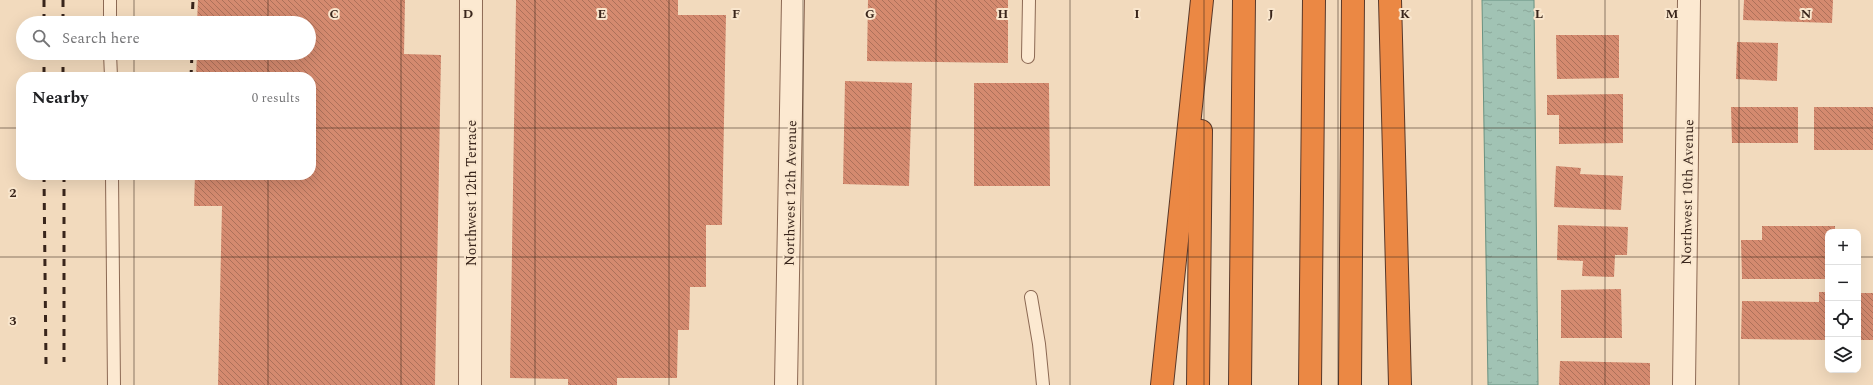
<!DOCTYPE html>
<html lang="en">
<head>
<meta charset="utf-8">
<style>
	:root { --surface:#fff; --page:#f6f6f6; --text:#202124; --muted:#757577; --line:#e0e0e0 }
	body { margin:0; font-family:Spectral,serif; background:var(--page); color:var(--text) }
	.controls { position:absolute; right:12px; bottom:12px; display:grid; overflow:hidden; border-radius:8px; box-shadow:0 4px 16px #0002 }
	.controls button { width:36px; height:36px; display:grid; place-items:center; padding:0; border:0; border-bottom:1px solid var(--line); background:var(--surface); color:var(--text); font:20px sans-serif }
	.list { margin:0; padding:0; list-style:none }
	h2 { display:flex; justify-content:space-between; align-items:center; height:52px; margin:0; padding:0 16px; font-size:17px }
	h2 small { font-size:13px; font-weight:400; color:var(--muted) }
	.icon { flex:none; width:22px; height:22px; fill:none; stroke:currentColor; stroke-width:2; stroke-linecap:round; stroke-linejoin:round }
	.map { position:relative; flex:none; width:1873px; height:385px; overflow:hidden }
	.search { position:absolute; background:var(--surface); box-shadow:0 4px 16px #0002; left:16px; top:16px; width:300px; height:44px; display:flex; align-items:center; gap:10px; box-sizing:border-box; padding:0 14px; border-radius:22px; color:var(--muted); font-size:15px }
	.panel { position:absolute; background:var(--surface); box-shadow:0 4px 16px #0002; left:16px; top:72px; width:300px; height:108px; border-radius:16px }
	.map>svg:first-child { display:block }
</style>
</head>
<body>
<div class="map">
<svg width="1873" height="385" viewBox="0 0 1873 385">
	<defs>
		<pattern id="water-ripples" width="26" height="14" patternUnits="userSpaceOnUse"><rect width="26" height="14" fill="#a1c3b4"/><path d="M2 4q2-2 4 0t4 0M15 11q2-2 4 0t4 0" fill="none" stroke="#8ba79a"/></pattern>
		<pattern id="building-back-hatch" width="6" height="6" patternUnits="userSpaceOnUse"><rect width="6" height="6" fill="#d48a6f"/><path d="M-1 5l2 2M0 0l6 6M5-1l2 2" fill="none" stroke="#ad715a"/></pattern>
	</defs>
	<rect width="100%" height="100%" fill="#f2dabd"/>
	<polygon fill="url(#water-ripples)" stroke="#689181" points="1482,0 1534,0 1538,385 1488,385"/>
	<g fill="url(#building-back-hatch)">
		<polygon points="198,0 405,0 404,54 441,55 435,385 218,385 222,206 194,206 195,175 311,175 311,77 196,77 197,53 309,53 309,23 197,23"/>
		<polygon points="516,0 678,0 678,15 726,15 722,225 706,225 706,287 690,287 689,330 678,330 677,378 617,378 617,385 568,385 568,379 510,378"/>
		<polygon points="868,0 1008,0 1008,63 867,61"/>
		<polygon points="1744,0 1833,0 1832,23 1743,20"/>
		<polygon points="1556,35 1619,35 1619,78 1557,79"/>
		<polygon points="1737,42 1778,43 1777,81 1736,79"/>
		<polygon points="845,81 912,83 909,186 843,184"/>
		<polygon points="974,83 1049,83 1050,186 974,186"/>
		<polygon points="1623,94 1623,143 1559,144 1559,115 1547,115 1547,95"/>
		<polygon points="1731,107 1798,107 1798,143 1732,143"/>
		<rect x="1814" y="107" width="59" height="43"/>
		<polygon points="1556,166 1581,168 1580,174 1623,176 1621,210 1554,207"/>
		<polygon points="1558,225 1628,227 1627,255 1615,255 1614,277 1582,276 1583,261 1557,260"/>
		<polygon points="1762,226 1835,226 1835,232 1828,232 1828,279 1742,279 1741,240 1762,240"/>
		<polygon points="1621,289 1622,338 1561,338 1561,290"/>
		<polygon points="1819,292 1828,292 1828,340 1741,339 1742,301 1819,302"/>
		<rect x="1858" y="293" width="15" height="47"/>
		<polygon points="1560,361 1650,363 1650,385 1559,385"/>
	</g>
	<g fill="none" stroke-linecap="round" stroke-linejoin="round">
		<g stroke="#8c6954" stroke-width="14">
			<g id="lane">
				<polyline points="110,0 110,23"/>
				<polyline points="110,53 111,77"/>
				<polyline points="1028,57 1029,0"/>
				<polyline points="112,175 114,385"/>
				<polyline points="1031,297 1039,344 1043,385"/>
			</g>
		</g>
		<g stroke="#8c6954" stroke-width="24">
			<g id="street">
				<polyline points="470,385 471,0"/>
				<polyline points="786,385 793,0"/>
				<polyline points="1684,385 1689,0"/>
			</g>
		</g>
		<g stroke="#593829" stroke-width="24">
			<g id="highway">
				<polyline points="1390,0 1400,385"/>
				<polyline points="1162,385 1202,0"/>
				<polyline points="1198,385 1201,131"/>
				<polyline points="1240,385 1244,0"/>
				<polyline points="1310,385 1314,0"/>
				<polyline points="1350,385 1353,0"/>
			</g>
		</g>
		<use href="#lane" stroke="#fce9d1" stroke-width="12"/>
		<use href="#street" stroke="#fce9d1" stroke-width="22"/>
		<use href="#highway" stroke="#eb8844" stroke-width="22"/>
		<g stroke="#39251b" stroke-width="3" stroke-dasharray="7 7" stroke-linecap="butt">
			<polyline points="44,0 44,23"/>
			<polyline points="63,0 63,23"/>
			<polyline points="192,23 193,0"/>
			<polyline points="44,53 44,77"/>
			<polyline points="63,53 63,77"/>
			<polyline points="191,77 192,53"/>
			<polyline points="44,175 46,364"/>
			<polyline points="64,175 64,362"/>
		</g>
	</g>
	<path fill="none" stroke="#39251b" stroke-width="1" stroke-opacity="0.55" d="M 134,0 L 134,23M 268,0 L 268,23M 401,0 L 401,385M 535,0 L 535,385M 669,0 L 669,385M 803,0 L 803,385M 936,0 L 936,385M 1070,0 L 1070,385M 1204,0 L 1204,385M 1338,0 L 1338,385M 1472,0 L 1472,385M 1605,0 L 1605,385M 1739,0 L 1739,385M 134,53 L 134,77M 268,53 L 268,77M 0,128 L 21,128M 311,128 L 1873,128M 134,175 L 134,385M 268,175 L 268,385M 0,257 L 1828,257M 1858,257 L 1873,257"/>
	<g text-anchor="middle" stroke-width="4" stroke-linejoin="round" paint-order="stroke">
		<g font-size="14" fill="#39251b" stroke="#f9e6cd">
			<text transform="translate(1687 192) rotate(-89)" y="5">Northwest 10th Avenue</text>
			<text transform="translate(471 193) rotate(-90)" y="5">Northwest 12th Terrace</text>
			<text transform="translate(790 193) rotate(-89)" y="5">Northwest 12th Avenue</text>
		</g>
	</g>
	<g font-size="13" text-anchor="middle" font-weight="bold" fill="#39251b" stroke="#f9e6cd" stroke-width="4" stroke-linejoin="round" paint-order="stroke">
		<text x="334" y="18">C</text>
		<text x="468" y="18">D</text>
		<text x="602" y="18">E</text>
		<text x="736" y="18">F</text>
		<text x="870" y="18">G</text>
		<text x="1003" y="18">H</text>
		<text x="1137" y="18">I</text>
		<text x="1271" y="18">J</text>
		<text x="1405" y="18">K</text>
		<text x="1539" y="18">L</text>
		<text x="1672" y="18">M</text>
		<text x="1806" y="18">N</text>
		<text x="13" y="197">2</text>
		<text x="13" y="325">3</text>
	</g>
</svg>
<div class="controls">
<button>+</button>
<button>−</button>
<button><svg class="icon" aria-label="locate" viewBox="0 0 24 24"><circle cx="12" cy="12" r="6"/><path d="M12 2v4M12 18v4M2 12h4M18 12h4"/></svg></button>
<button><svg class="icon" aria-label="layers" viewBox="0 0 24 24"><path d="M12 4l9 5-9 5-9-5zM3 14l9 5 9-5"/></svg></button>
</div>
<div class="search"><svg class="icon" aria-label="search" viewBox="0 0 24 24"><circle cx="10" cy="10" r="6"/><path d="M15 15l6 6"/></svg>Search here</div>
<section class="panel">
<h2>Nearby<small>0 results</small></h2>
<ul class="list">
</ul>
</section>
</div>
</body>
</html>
